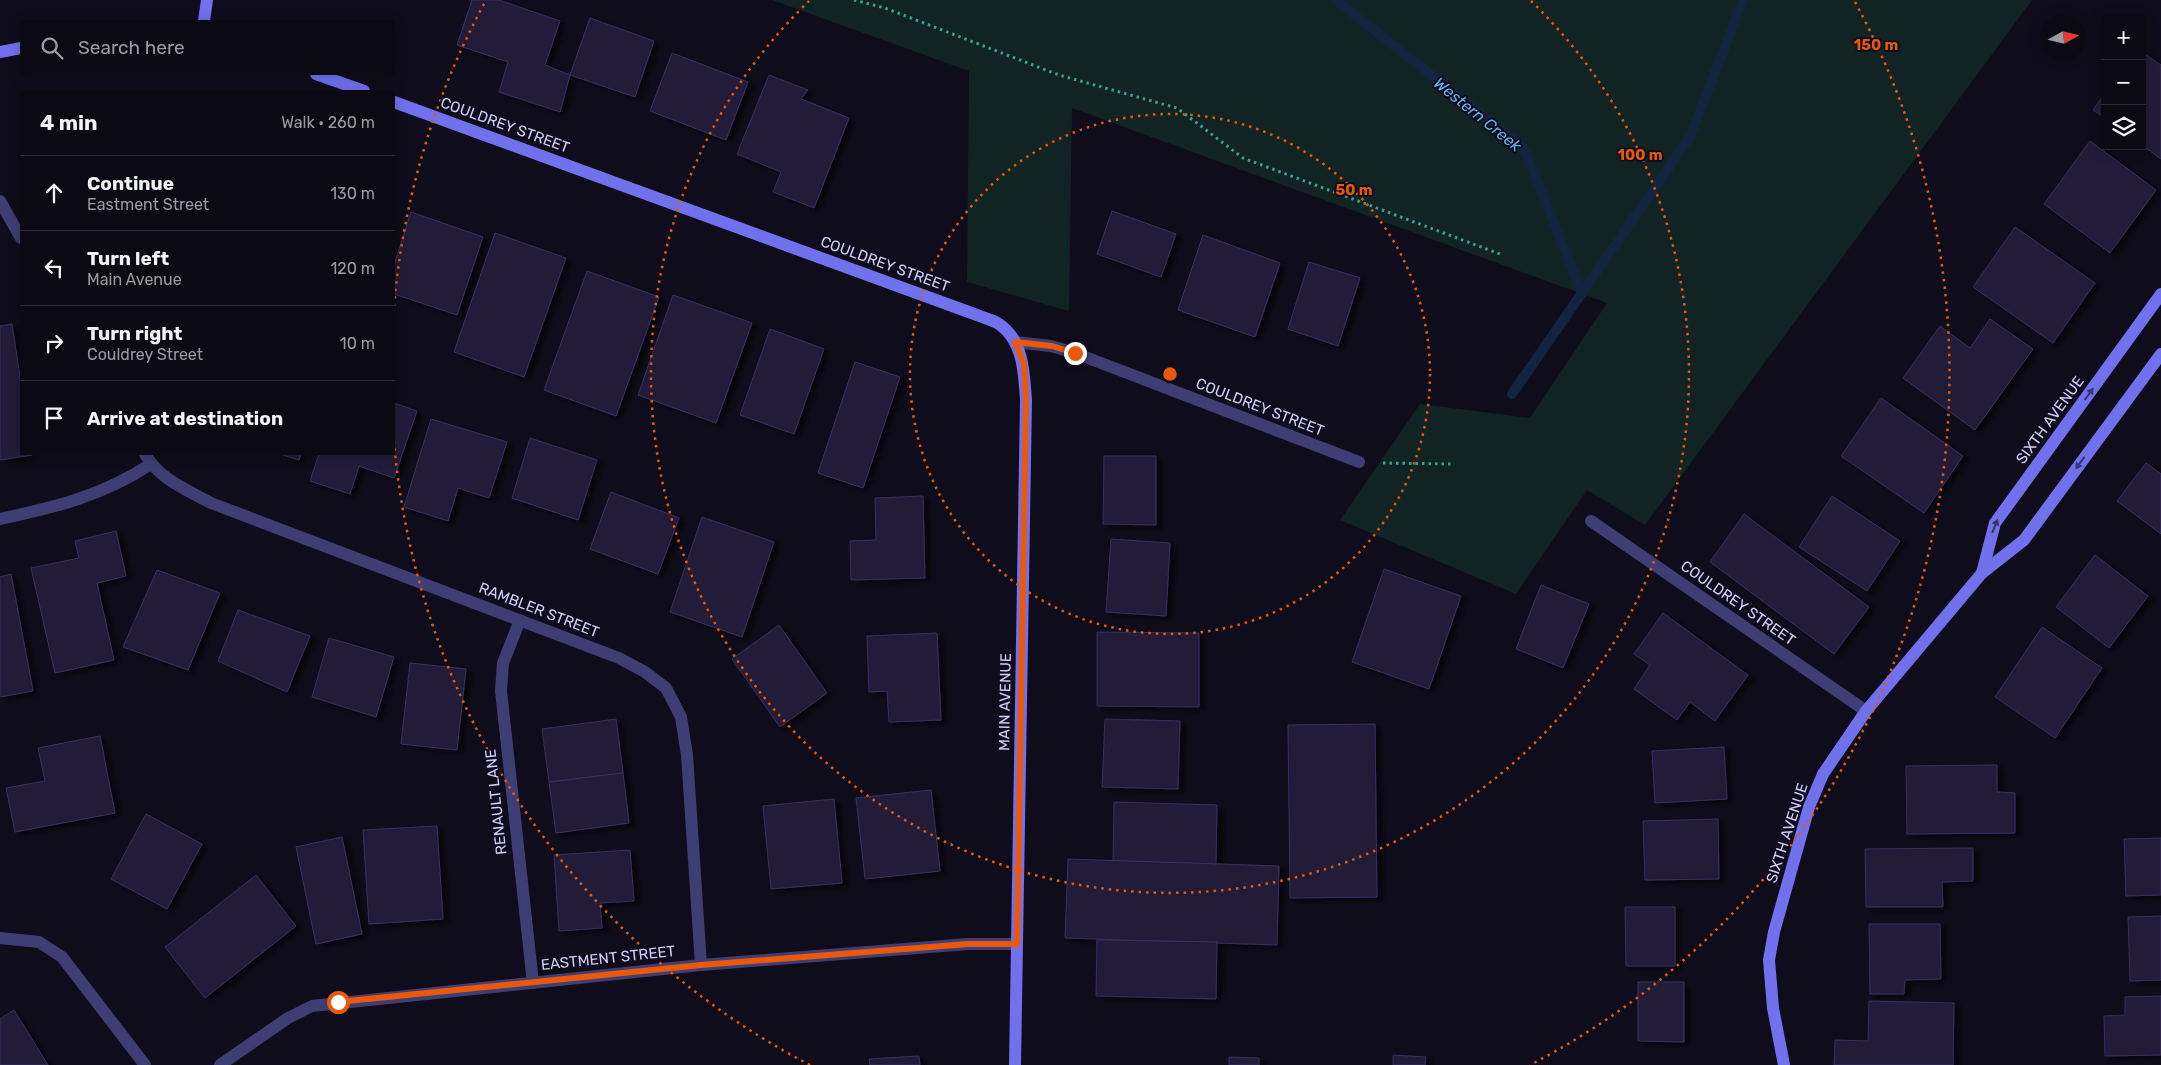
<!DOCTYPE html>
<html lang="en">
<head>
<meta charset="utf-8">
<style>
	:root { --surface:#0b0a14; --page:#14131d; --text:#f1f3f6; --muted:#9a9aa0; --line:#2b2b34 }
	body { margin:0; font-family:Rubik,sans-serif; background:var(--page); color:var(--text) }
	.controls { position:absolute; right:15px; top:15px; display:grid; overflow:hidden; border-radius:0px; box-shadow:0 2px 12px #0003 }
	.controls button { width:45px; height:45px; display:grid; place-items:center; padding:0; border:0; border-bottom:1px solid var(--line); background:var(--surface); color:var(--text); font:25px sans-serif }
	.compass { position:absolute; left:2041px; top:15px; width:45px; height:45px; border-radius:50%; background:var(--surface); box-shadow:0 2px 12px #0003; rotate:82deg }
	.stop { position:absolute; width:15px; height:15px; margin:-11px; border:4px solid #ea580c; border-radius:50%; background:#fff }
	.stop.end { background:#ea580c; border-color:#fff; box-shadow:0 1px 5px #0008 }
	.list { margin:0; padding:0; list-style:none }
	h2 { display:flex; justify-content:space-between; align-items:center; height:65px; margin:0; padding:0 20px; font-size:21px }
	h2 small { font-size:16px; font-weight:400; color:var(--muted) }
	.list li { display:grid; grid-template-columns:32px 1fr auto; gap:15px; align-items:center; box-sizing:border-box; height:75px; padding:0 20px; border-top:1px solid var(--line) }
	.list b { display:block; font-size:19px; white-space:nowrap }
	.list p { margin:0; font-size:16px; white-space:nowrap; color:var(--muted) }
	.list em { font-size:16px; font-style:normal; color:var(--muted) }
	.icon { flex:none; width:28px; height:28px; fill:none; stroke:currentColor; stroke-width:2; stroke-linecap:round; stroke-linejoin:round }
	.map { position:relative; flex:none; width:2161px; height:1065px; overflow:hidden }
	.search { position:absolute; background:var(--surface); box-shadow:0 2px 12px #0003; left:20px; top:20px; width:375px; height:55px; display:flex; align-items:center; gap:12px; box-sizing:border-box; padding:0 18px; border-radius:0px; color:var(--muted); font-size:19px }
	.panel { position:absolute; background:var(--surface); box-shadow:0 2px 12px #0003; left:20px; top:90px; width:375px; height:365px; border-radius:0px }
	.map>svg:first-child { display:block }
</style>
</head>
<body>
<div class="map">
<svg width="2161" height="1065" viewBox="0 0 2161 1065">
	<defs>
		<filter id="shadow"><feDropShadow dx="5.5" dy="3" stdDeviation="2.5" flood-color="#0009"/></filter>
	</defs>
	<rect width="100%" height="100%" fill="#0f0d1b"/>
	<polygon fill="#112423" points="772,0 2032,0 1645,525 1587,490 1516,594 1340,520 1420,404 1530,418 1607,303 1072,108 1069,311 967,282 969,71"/>
	<g fill="none" stroke-linecap="round" stroke-linejoin="round">
		<g stroke="#13253e" stroke-width="10">
			<polyline points="1336,0 1524,148 1582,293"/>
			<polyline points="1512,394 1690,137 1743,0"/>
		</g>
	</g>
	<g fill="#211c39" stroke="#393062" filter="url(#shadow)">
		<polygon points="472,0 499,0 560,21 545,65 570,75 560,112 499,92 508,62 457,45"/>
		<polygon points="590,18 654,41 635,97 570,75"/>
		<polygon points="2142,52 2161,65 2161,159 2142,145"/>
		<polygon points="672,53 748,82 726,140 650,111"/>
		<polygon points="769,75 808,90 801,99 849,118 814,208 773,192 781,172 737,154"/>
		<polygon points="2105,93 2105,118 2093,110"/>
		<polygon points="2090,141 2156,190 2110,253 2044,204"/>
		<polygon points="1112,211 1176,234 1161,277 1097,254"/>
		<polygon points="411,212 483,237 457,315 394,294 394,265"/>
		<polygon points="2015,227 2095,283 2053,343 1973,287"/>
		<polygon points="495,233 566,258 524,377 454,352"/>
		<polygon points="1203,235 1280,263 1255,337 1178,310"/>
		<polygon points="1309,262 1360,278 1338,346 1288,329"/>
		<polygon points="587,271 659,297 616,416 544,390"/>
		<polygon points="673,295 752,323 716,423 638,395"/>
		<polygon points="1990,319 2033,349 1975,430 1903,378 1940,326 1970,348"/>
		<polygon points="12,324 21,384 21,454 32,455 0,460 0,326"/>
		<polygon points="770,329 824,349 794,434 740,415"/>
		<polygon points="855,362 900,377 863,488 818,473"/>
		<polygon points="1881,398 1963,456 1924,513 1841,456"/>
		<polygon points="394,403 417,411 394,478 359,466 350,494 310,481 319,454 394,454"/>
		<polygon points="431,419 507,442 489,498 458,488 448,521 404,507"/>
		<polygon points="530,438 597,460 578,520 512,498"/>
		<polygon points="280,454 301,454 299,460"/>
		<polygon points="1104,456 1156,456 1156,525 1103,524"/>
		<polygon points="2146,463 2161,474 2161,534 2117,501"/>
		<polygon points="611,492 679,518 658,574 590,549"/>
		<polygon points="923,496 925,578 851,580 850,541 876,540 875,498"/>
		<polygon points="1832,496 1900,541 1867,591 1799,547"/>
		<polygon points="1744,514 1869,607 1834,654 1710,562"/>
		<polygon points="702,517 774,542 742,637 670,612"/>
		<polygon points="116,531 126,576 97,583 114,660 55,673 31,568 79,558 75,541"/>
		<polygon points="1111,539 1170,543 1166,616 1106,612"/>
		<polygon points="2095,555 2148,596 2109,648 2056,607"/>
		<polygon points="1384,569 1461,596 1429,689 1352,662"/>
		<polygon points="157,570 220,593 188,670 123,647"/>
		<polygon points="11,574 33,691 0,697 0,577"/>
		<polygon points="1541,585 1589,604 1563,668 1516,649"/>
		<polygon points="238,610 310,636 287,692 218,661"/>
		<polygon points="1663,613 1748,675 1715,721 1690,702 1677,720 1634,689 1650,665 1634,654"/>
		<polygon points="779,625 827,693 780,727 732,659"/>
		<polygon points="2042,627 2102,668 2055,738 1995,697"/>
		<polygon points="1097,632 1199,633 1199,707 1097,706"/>
		<polygon points="937,633 941,720 889,722 887,691 869,692 867,636"/>
		<polygon points="329,638 394,657 376,717 312,697"/>
		<polygon points="410,663 466,669 457,750 401,744"/>
		<polygon points="616,719 623,773 549,782 542,729"/>
		<polygon points="1105,719 1180,721 1178,789 1102,787"/>
		<polygon points="1375,724 1377,897 1290,898 1288,725"/>
		<polygon points="100,736 115,813 15,832 6,788 45,781 38,748"/>
		<polygon points="1724,747 1727,799 1655,803 1652,751"/>
		<polygon points="1997,765 1997,792 2015,793 2015,833 1907,834 1906,766"/>
		<polygon points="623,773 629,823 556,833 549,782"/>
		<polygon points="931,790 940,871 865,879 856,798"/>
		<polygon points="834,799 842,883 771,889 763,806"/>
		<polygon points="1114,802 1217,805 1216,864 1113,861"/>
		<polygon points="146,814 202,844 167,909 111,879"/>
		<polygon points="1718,819 1719,879 1645,880 1643,821"/>
		<polygon points="437,826 443,919 369,924 363,830"/>
		<polygon points="342,837 362,934 316,944 296,847"/>
		<polygon points="2161,838 2161,895 2126,896 2124,839"/>
		<polygon points="1973,848 1973,881 1942,882 1943,907 1866,907 1865,849"/>
		<polygon points="630,850 634,901 600,903 602,928 559,931 554,855"/>
		<polygon points="1068,859 1279,866 1277,945 1065,938"/>
		<polygon points="256,875 296,926 205,998 165,947"/>
		<polygon points="1625,907 1675,907 1675,966 1626,966"/>
		<polygon points="2161,916 2161,980 2130,981 2128,917"/>
		<polygon points="1869,924 1940,924 1941,979 1905,980 1904,994 1870,994"/>
		<polygon points="1097,940 1217,942 1216,999 1096,996"/>
		<polygon points="1638,982 1684,982 1684,1042 1638,1041"/>
		<polygon points="2161,996 2161,1055 2105,1056 2104,1016 2125,1015 2125,997"/>
		<polygon points="1869,1001 1954,1003 1953,1065 1834,1065 1835,1040 1868,1041"/>
		<polygon points="14,1010 48,1065 0,1065 0,1019"/>
		<polygon points="1393,1055 1426,1057 1425,1065 1393,1065"/>
		<polygon points="919,1056 920,1065 870,1065 869,1059"/>
		<polygon points="1229,1057 1259,1058 1259,1065 1229,1065"/>
	</g>
	<g fill="none" stroke-linecap="round" stroke-linejoin="round">
		<g stroke="#3b9f97" stroke-width="3" stroke-dasharray="2.5 4" stroke-linecap="butt">
			<polyline points="854,0 885,8 1059,75 1177,108 1243,158 1500,254"/>
			<polyline points="1383,463 1452,464"/>
		</g>
		<g stroke="#3f3e74" stroke-width="12">
			<polyline points="0,201 21,238"/>
			<polyline points="1015,342 1051,346 1075,353 1359,462"/>
			<path d="M 145,454 C 159,479 187,490 211,503 L 619,658 L 645,672 L 666,688 L 681,717 L 687,755 L 701,965"/>
			<path d="M 0,519 C 56,507 102,496 151,464"/>
			<polyline points="1591,521 1866,711"/>
			<polyline points="520,620 503,663 501,691 533,983"/>
			<polyline points="0,938 39,942 62,957 145,1065"/>
			<polyline points="220,1065 288,1018 312,1006 701,965 968,944 1017,944"/>
		</g>
		<g stroke="#7170ed" stroke-width="12">
			<polyline points="204,21 207,0"/>
			<polyline points="0,52 21,48"/>
			<polyline points="316,74 364,91"/>
			<path d="M 394,102 L 977,315 C 984,318 993,320 999,324 C 1024,341 1024,374 1026,400 L 1015,1065"/>
			<polyline points="1982,573 1995,523 2161,294"/>
			<polyline points="1784,1065 1773,1008 1769,960 1774,932 1809,807 1823,774 1866,711 1982,573 2024,540 2161,354"/>
		</g>
	</g>
	<defs><path id="oneway-solid" d="M-6-.8H1V-3.2L6.5 0L1 3.2V.8H-6Z" transform="scale(1.25)"/></defs>
	<g fill="#36356f">
		<use href="#oneway-solid" transform="translate(2089 394) rotate(-54)"/>
		<use href="#oneway-solid" transform="translate(2080 463) rotate(126)"/>
		<use href="#oneway-solid" transform="translate(1995 526) rotate(-68)"/>
	</g>
	<g fill="none" stroke-linecap="round" stroke-linejoin="round">
		<polyline stroke="#ea580c" stroke-width="6" points="338,1002 701,965 968,944 1017,944 1026,400 1024,364 1015,342 1052,346 1075,353"/>
	</g>
	<g fill="none" stroke="#e8590c" stroke-width="2.5" stroke-dasharray="2.5 5">
		<circle cx="1170" cy="374" r="260"/>
		<path d="M1531 1A519 519 0 1 1 809 1"/>
		<path d="M810 1065A779 779 0 0 1 394 442M394 306A779 779 0 0 1 485 2M1855 2A779 779 0 0 1 1530 1065"/>
	</g>
	<g text-anchor="middle" stroke-width="4" stroke-linejoin="round" paint-order="stroke">
		<g font-size="15" fill="#d1cdf9" stroke="#0f0d1b">
			<text transform="translate(505 125) rotate(20)" y="5">COULDREY STREET</text>
			<text transform="translate(885 264) rotate(20)" y="5">COULDREY STREET</text>
			<text transform="translate(1260 407) rotate(21)" y="5">COULDREY STREET</text>
			<text transform="translate(2050 420) rotate(-54)" y="5">SIXTH AVENUE</text>
			<text transform="translate(1738 603) rotate(35)" y="5">COULDREY STREET</text>
			<text transform="translate(539 610) rotate(21)" y="5">RAMBLER STREET</text>
			<text transform="translate(1005 702) rotate(-89)" y="5">MAIN AVENUE</text>
			<text transform="translate(496 802) rotate(-96)" y="5">RENAULT LANE</text>
			<text transform="translate(1787 833) rotate(-72)" y="5">SIXTH AVENUE</text>
			<text transform="translate(608 958) rotate(-6)" y="5">EASTMENT STREET</text>
		</g>
		<g font-size="16" font-style="italic" fill="#68b1ec" stroke="#0f0d1b">
			<text transform="translate(1478 114) rotate(39)" y="6">Western Creek</text>
		</g>
	</g>
	<circle cx="1170" cy="374" r="8" fill="#e8590c" stroke="#0f0d1b" stroke-width="2.5"/>
	<g font-size="15" text-anchor="middle" font-weight="bold" fill="#e8590c" stroke="#0f0d1b" stroke-width="4" stroke-linejoin="round" paint-order="stroke">
		<text x="1876" y="50">150 m</text>
		<text x="1640" y="160">100 m</text>
		<text x="1354" y="195">50 m</text>
	</g>
</svg>
<div class="controls">
<button>+</button>
<button>−</button>
<button><svg class="icon" aria-label="layers" viewBox="0 0 24 24"><path d="M12 4l9 5-9 5-9-5zM3 14l9 5 9-5"/></svg></button>
</div>
<svg class="compass" viewBox="-18 -18 36 36"><path d="M0-13l5 13h-10z" fill="#e53935"/><path d="M0 13l5-13h-10z" fill="#9a9aa0"/></svg>
<div class="stop" style="left:338px;top:1002px"></div>
<div class="stop end" style="left:1075px;top:353px"></div>
<div class="search"><svg class="icon" aria-label="search" viewBox="0 0 24 24"><circle cx="10" cy="10" r="6"/><path d="M15 15l6 6"/></svg>Search here</div>
<section class="panel">
<h2>4 min<small>Walk · 260 m</small></h2>
<ul class="list">
<li><svg class="icon" aria-label="ahead" viewBox="0 0 24 24"><path d="M12 20V5M6 11l6-6 6 6"/></svg><div><b>Continue</b><p>Eastment Street</p></div><em>130 m</em></li>
<li><svg class="icon" aria-label="left" viewBox="0 0 24 24"><path d="M17 20v-9H6M10 6l-5 5 5 5"/></svg><div><b>Turn left</b><p>Main Avenue</p></div><em>120 m</em></li>
<li><svg class="icon" aria-label="right" viewBox="0 0 24 24"><path d="M7 20v-9h11M14 6l5 5-5 5"/></svg><div><b>Turn right</b><p>Couldrey Street</p></div><em>10 m</em></li>
<li><svg class="icon" aria-label="arrive" viewBox="0 0 24 24"><path d="M6 21V4h12l-3 4 3 4H6"/></svg><div><b>Arrive at destination</b></div></li>
</ul>
</section>
</div>
</body>
</html>
